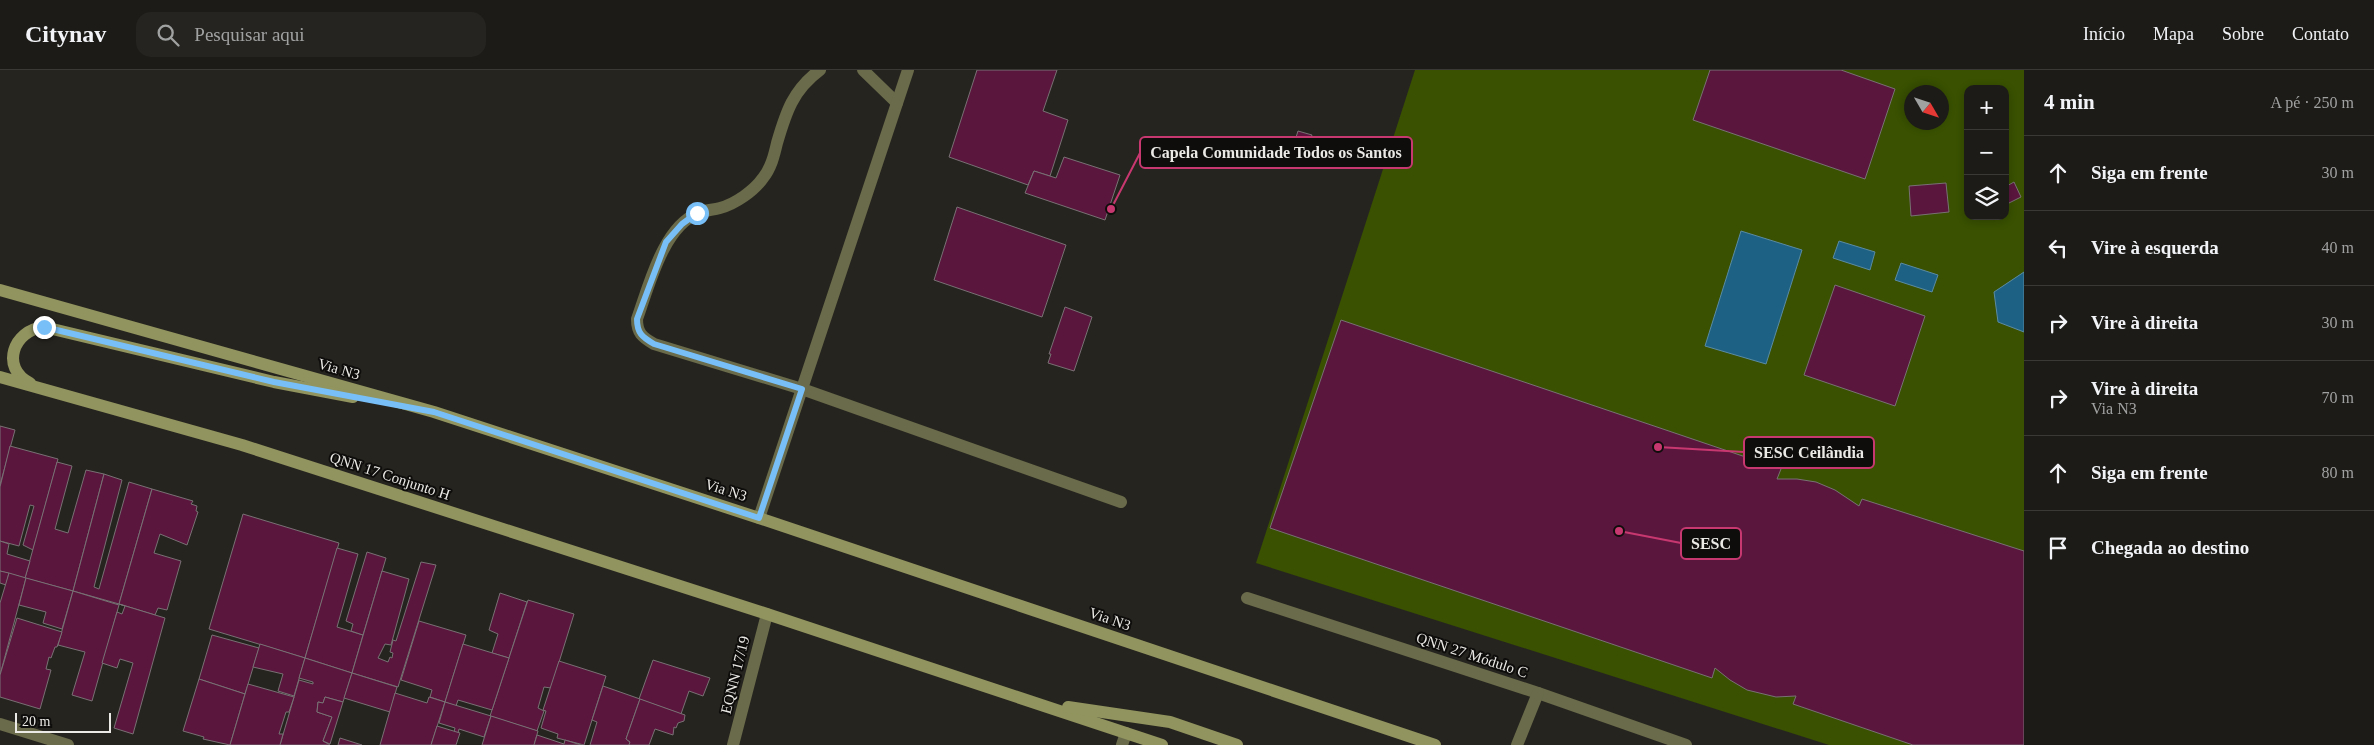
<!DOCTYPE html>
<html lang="pt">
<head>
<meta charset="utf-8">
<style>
	:root { --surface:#1c1b17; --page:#252420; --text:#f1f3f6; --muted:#a0a1a1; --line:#3a3936 }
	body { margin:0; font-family:Georgia,serif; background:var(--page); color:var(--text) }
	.controls { position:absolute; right:15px; top:15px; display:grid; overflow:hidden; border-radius:10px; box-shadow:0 2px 8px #0003 }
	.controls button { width:45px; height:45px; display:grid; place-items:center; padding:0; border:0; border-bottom:1px solid var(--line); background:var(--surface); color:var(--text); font:25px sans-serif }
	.compass { position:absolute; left:1904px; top:15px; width:45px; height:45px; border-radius:50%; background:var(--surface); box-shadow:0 2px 8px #0003; rotate:129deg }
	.scale { position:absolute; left:15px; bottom:12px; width:96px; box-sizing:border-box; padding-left:5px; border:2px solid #eceae7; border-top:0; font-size:14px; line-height:18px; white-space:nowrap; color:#eceae7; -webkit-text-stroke:4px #0e0d0b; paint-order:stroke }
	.stop { position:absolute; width:15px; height:15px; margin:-11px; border:4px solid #78bff8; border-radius:50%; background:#fff }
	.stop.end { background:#78bff8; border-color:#fff; box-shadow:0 1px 5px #0008 }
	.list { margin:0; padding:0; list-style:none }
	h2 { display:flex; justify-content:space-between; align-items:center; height:65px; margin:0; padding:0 20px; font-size:21px }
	h2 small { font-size:16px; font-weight:400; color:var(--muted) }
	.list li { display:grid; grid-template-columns:32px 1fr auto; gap:15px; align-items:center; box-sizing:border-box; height:75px; padding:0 20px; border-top:1px solid var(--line) }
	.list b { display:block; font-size:19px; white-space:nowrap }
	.list p { margin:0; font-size:16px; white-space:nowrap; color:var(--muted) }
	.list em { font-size:16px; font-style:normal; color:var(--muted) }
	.icon { flex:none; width:28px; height:28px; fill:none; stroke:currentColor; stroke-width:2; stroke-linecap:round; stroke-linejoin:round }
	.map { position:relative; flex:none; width:2024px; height:675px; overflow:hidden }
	header { display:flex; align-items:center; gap:30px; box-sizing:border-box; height:70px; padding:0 25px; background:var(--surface); border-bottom:1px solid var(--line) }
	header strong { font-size:24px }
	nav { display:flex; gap:28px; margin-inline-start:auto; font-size:18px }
	.search { width:350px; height:45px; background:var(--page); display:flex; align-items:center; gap:12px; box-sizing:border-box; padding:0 18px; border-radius:15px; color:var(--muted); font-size:19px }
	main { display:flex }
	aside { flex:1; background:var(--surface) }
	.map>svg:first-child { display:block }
</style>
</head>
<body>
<header>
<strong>Citynav</strong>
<div class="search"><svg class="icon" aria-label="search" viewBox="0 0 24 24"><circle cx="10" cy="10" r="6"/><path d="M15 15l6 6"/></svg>Pesquisar aqui</div>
<nav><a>Início</a><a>Mapa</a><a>Sobre</a><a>Contato</a></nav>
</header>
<main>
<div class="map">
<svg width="2024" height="675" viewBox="0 0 2024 675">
	<rect width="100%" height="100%" fill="#26241f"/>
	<path fill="#395101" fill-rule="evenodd" d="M 1415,0 L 2024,0 L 2024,675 L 1829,675 L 1256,493 ZM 1968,19 L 2005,19 L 2005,146 L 1968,146 ZM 1912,22 L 1942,22 L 1942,52 L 1912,52 Z"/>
	<g fill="#1d6285" stroke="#5b8ba2">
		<polygon points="1741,161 1802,180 1766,294 1705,276"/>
		<polygon points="1839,171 1875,182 1870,200 1833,188"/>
		<polygon points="1901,193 1938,205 1932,222 1895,210"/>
		<polygon points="2024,202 2024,262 1998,252 1994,222"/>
	</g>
	<g fill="#5b163e" stroke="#787174">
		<polygon points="977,0 1057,0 1043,41 1068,50 1050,106 1034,101 1028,115 949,87"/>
		<polygon points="1710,0 1841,0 1895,19 1865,109 1693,50"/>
		<polygon points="1298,61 1312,65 1303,90 1290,86"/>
		<polygon points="1064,87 1120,105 1105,150 1025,123 1034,101 1056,108"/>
		<polygon points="2014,112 2021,127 2005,135 2005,117"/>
		<polygon points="1946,113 1949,142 1911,146 1909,116"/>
		<polygon points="957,137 1066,175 1042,247 934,210"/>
		<polygon points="1835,215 1925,246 1895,336 1804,305"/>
		<polygon points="1065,237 1092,247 1074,301 1048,293 1051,284 1049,284"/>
		<polygon points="1341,250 1781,399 1777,409 1797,409 1816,412 1835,420 1859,436 1862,429 2024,481 2024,675 1913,675 1793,634 1796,626 1776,627 1747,620 1730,610 1715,598 1712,608 1270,458"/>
		<polygon points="0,356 15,360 0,415"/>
		<polygon points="10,376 58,389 33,480 23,475 34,436 30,435 19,476 0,471 0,417"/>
		<polygon points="57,392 72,396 55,459 68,463 86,400 104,404 73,521 25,508"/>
		<polygon points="104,404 122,410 94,517 99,519 129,412 152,419 119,534 73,521"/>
		<polygon points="152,419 193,431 191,434 197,436 196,441 198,442 187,475 160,464 154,483 181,491 167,540 158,538 155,545 119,534"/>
		<polygon points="243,444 339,473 305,588 209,559"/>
		<polygon points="0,471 9,474 7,484 30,491 25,508 0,501"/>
		<polygon points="337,478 358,484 337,557 363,565 352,603 305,588"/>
		<polygon points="367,482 386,488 363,565 351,561 353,554 346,551"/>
		<polygon points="421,492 436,495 398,617 352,603 382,501 409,509 391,575 385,574 378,588 388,592 390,587 392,588 393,583 390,582 393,570 396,571"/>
		<polygon points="0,501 9,503 6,515 0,513"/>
		<polygon points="9,503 26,508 0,605 0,533"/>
		<polygon points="26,508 73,521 62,559 43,553 46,542 19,535"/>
		<polygon points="73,521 119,535 92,631 72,625 85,582 58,575"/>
		<polygon points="500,523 527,532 509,588 492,583 498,564 489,560"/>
		<polygon points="528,530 574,544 551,618 544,617 538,638 544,641 537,661 490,646"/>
		<polygon points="119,534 165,548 133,664 114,658 133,593 120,589 117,598 102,593 117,542 122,544 125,536"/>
		<polygon points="17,548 62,562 57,577 55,577 51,588 49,587 46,599 51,600 40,639 0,627 0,605"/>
		<polygon points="419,551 466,565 445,632 430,627 432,620 401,610"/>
		<polygon points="212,565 259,578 245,624 199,609"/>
		<polygon points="260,574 305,588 294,626 278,621 283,604 253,597"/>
		<polygon points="463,574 509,588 492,640 458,630 456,636 445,632"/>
		<polygon points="305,588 352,603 343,632 325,627 323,633 318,632 317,642 332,647 323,671 330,675 280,675 299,610 313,614 313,612 299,608"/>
		<polygon points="653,590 710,608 703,626 689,621 681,644 639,629"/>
		<polygon points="559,591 606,606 584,675 557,668 558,664 541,658 546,641 543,640"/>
		<polygon points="352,603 397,617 390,642 344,628"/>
		<polygon points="199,609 245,624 230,675 203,669 204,667 183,661"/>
		<polygon points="248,614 294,627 289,642 286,642 279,664 283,664 280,675 230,675"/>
		<polygon points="603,616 640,629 626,669 630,672 629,675 590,675 597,652 592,650"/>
		<polygon points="395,623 427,633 429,627 445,632 431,675 380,675"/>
		<polygon points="325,627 343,632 330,674 323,671 332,647 317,642 318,632 323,633"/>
		<polygon points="640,629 685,645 684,651 678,653 676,658 674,657 673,665 655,659 649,675 629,675 630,672 626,669"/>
		<polygon points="445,632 491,646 484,667 459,659 458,663 454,662 455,658 439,653"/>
		<polygon points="491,646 538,661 534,675 482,675"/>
		<polygon points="437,656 460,663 456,675 431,675"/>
		<polygon points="537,665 564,674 565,670 581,675 534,675"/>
		<polygon points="340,668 362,675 338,675"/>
	</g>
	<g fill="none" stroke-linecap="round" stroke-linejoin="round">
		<g stroke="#696b4a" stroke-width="12">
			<path d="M 820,0 C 793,20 786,42 777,73 C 774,86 771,98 763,108 C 754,121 735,134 720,138 C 713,140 705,140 698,143 C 663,157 649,216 637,249 C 637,263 642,267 654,274 L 802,319 L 1121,432"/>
			<polyline points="863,0 897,33"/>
			<polyline points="1247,528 1538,623 1686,675"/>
			<polyline points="1517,675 1538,623"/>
		</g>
		<g stroke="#696b4a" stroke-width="12">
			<polyline points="0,654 68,675"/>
			<polyline points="733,675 767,544"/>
			<polyline points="1122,675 1126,663"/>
		</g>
		<polyline stroke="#696b4a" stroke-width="12" points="759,448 908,0"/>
		<g stroke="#91945e" stroke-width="12">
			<polyline points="0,220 434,342 759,448 1435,675"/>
			<polyline points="0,307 242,375 767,544 1162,675"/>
			<path d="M 30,313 C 0,298 13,260 44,257 L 274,312 L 353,327"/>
			<polyline points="1068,637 1170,652 1237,675"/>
		</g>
	</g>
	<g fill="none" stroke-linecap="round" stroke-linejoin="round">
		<path stroke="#78bff8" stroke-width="6" d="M 44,257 L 274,312 L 434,342 L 759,448 L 802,319 L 654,274 C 642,267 637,263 637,249 L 666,172 L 682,154 L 697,143"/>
	</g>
	<g text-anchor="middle" stroke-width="4" stroke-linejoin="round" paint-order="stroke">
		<g font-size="15" fill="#eceae7" stroke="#0e0d0b">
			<text transform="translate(339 299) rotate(16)" y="5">Via N3</text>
			<text transform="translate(390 406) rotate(18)" y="5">QNN 17 Conjunto H</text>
			<text transform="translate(726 420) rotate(18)" y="5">Via N3</text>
			<text transform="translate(1110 549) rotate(19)" y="5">Via N3</text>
			<text transform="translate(1472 585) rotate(18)" y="5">QNN 27 Módulo C</text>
			<text transform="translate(735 605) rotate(-76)" y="5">EQNN 17/19</text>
		</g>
	</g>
	<path fill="none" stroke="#c83870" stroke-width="2" d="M1111 139L1140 83M1658 377L1744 382M1619 461L1681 473"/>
	<g fill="#c83870" stroke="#0e0d0b" stroke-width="2">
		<circle cx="1111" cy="139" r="5"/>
		<circle cx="1658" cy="377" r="5"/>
		<circle cx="1619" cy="461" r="5"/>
	</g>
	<g fill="#0e0d0b" stroke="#c83870" stroke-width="2">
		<rect x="1140" y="67" width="272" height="31" rx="5"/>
		<rect x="1744" y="367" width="130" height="31" rx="5"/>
		<rect x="1681" y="458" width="60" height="31" rx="5"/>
	</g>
	<g font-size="16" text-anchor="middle" font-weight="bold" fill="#eceae7">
		<text x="1276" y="88">Capela Comunidade Todos os Santos</text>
		<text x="1809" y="388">SESC Ceilândia</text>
		<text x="1711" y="479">SESC</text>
	</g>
</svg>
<div class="controls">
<button>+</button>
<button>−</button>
<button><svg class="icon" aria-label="layers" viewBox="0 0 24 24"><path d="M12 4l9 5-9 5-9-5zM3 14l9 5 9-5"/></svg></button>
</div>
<svg class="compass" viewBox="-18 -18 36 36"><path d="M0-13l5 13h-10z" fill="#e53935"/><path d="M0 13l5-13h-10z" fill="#a0a1a1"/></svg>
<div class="scale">20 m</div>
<div class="stop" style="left:697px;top:143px"></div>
<div class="stop end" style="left:44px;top:257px"></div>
</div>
<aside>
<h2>4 min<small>A pé · 250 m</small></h2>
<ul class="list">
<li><svg class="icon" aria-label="ahead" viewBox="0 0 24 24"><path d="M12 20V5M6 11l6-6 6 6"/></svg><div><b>Siga em frente</b></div><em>30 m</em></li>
<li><svg class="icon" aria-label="left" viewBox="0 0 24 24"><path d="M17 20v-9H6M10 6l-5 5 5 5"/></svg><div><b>Vire à esquerda</b></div><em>40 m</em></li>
<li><svg class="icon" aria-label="right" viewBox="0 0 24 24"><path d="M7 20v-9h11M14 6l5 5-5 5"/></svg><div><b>Vire à direita</b></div><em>30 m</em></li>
<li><svg class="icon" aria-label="right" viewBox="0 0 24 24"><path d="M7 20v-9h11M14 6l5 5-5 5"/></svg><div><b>Vire à direita</b><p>Via N3</p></div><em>70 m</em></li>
<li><svg class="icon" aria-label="ahead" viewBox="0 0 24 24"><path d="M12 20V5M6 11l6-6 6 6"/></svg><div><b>Siga em frente</b></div><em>80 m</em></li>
<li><svg class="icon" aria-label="arrive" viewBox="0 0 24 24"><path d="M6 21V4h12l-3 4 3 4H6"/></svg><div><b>Chegada ao destino</b></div></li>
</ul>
</aside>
</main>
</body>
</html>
